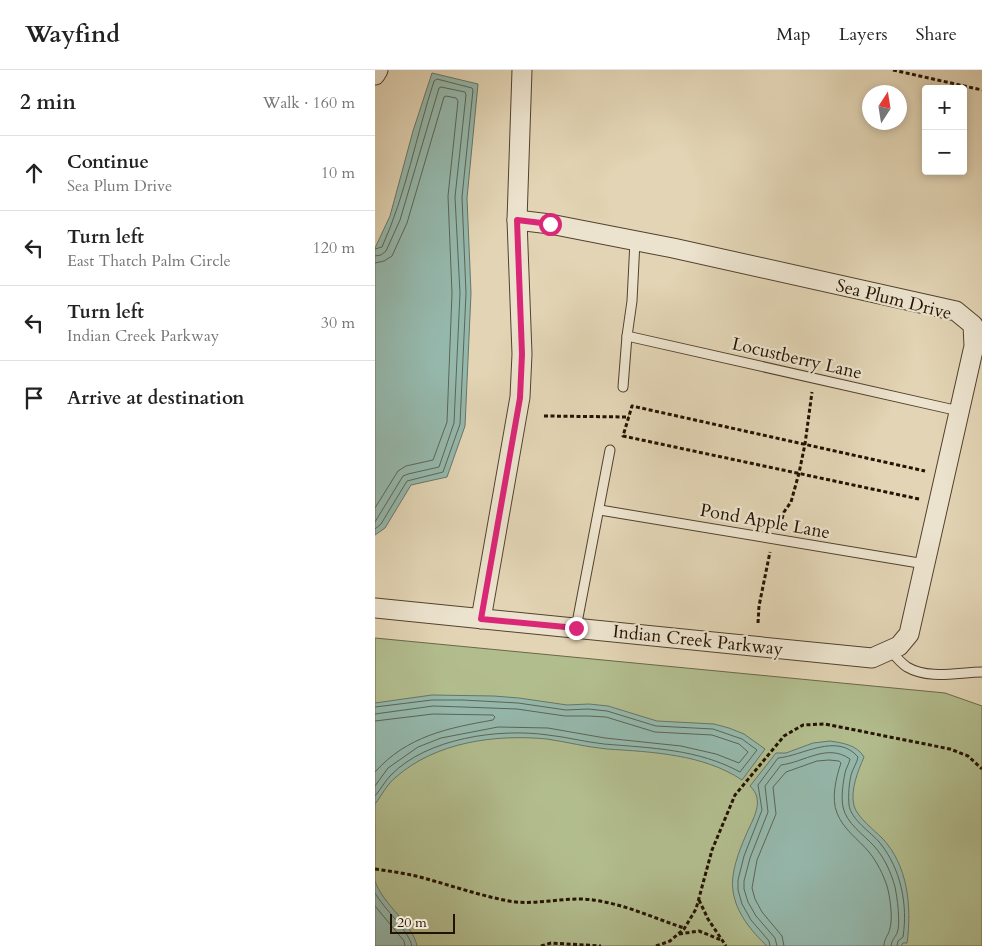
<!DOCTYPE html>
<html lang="en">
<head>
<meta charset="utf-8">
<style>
	:root { --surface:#fff; --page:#f6f6f6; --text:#222; --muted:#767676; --line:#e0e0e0 }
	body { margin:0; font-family:Cardo,serif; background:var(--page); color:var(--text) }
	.controls { position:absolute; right:15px; top:15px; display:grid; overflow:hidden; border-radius:5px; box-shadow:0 2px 8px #0003 }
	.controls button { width:45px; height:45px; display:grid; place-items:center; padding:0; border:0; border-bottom:1px solid var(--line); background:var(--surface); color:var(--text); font:25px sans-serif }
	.compass { position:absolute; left:487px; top:15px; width:45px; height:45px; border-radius:50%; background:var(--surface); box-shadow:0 2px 8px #0003; rotate:12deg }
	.scale { position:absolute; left:15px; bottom:12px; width:65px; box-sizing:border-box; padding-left:5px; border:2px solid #231200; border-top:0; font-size:14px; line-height:18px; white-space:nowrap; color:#231200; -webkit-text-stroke:4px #ece3ce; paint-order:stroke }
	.stop { position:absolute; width:15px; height:15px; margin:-11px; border:4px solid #db2777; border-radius:50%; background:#fff }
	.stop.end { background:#db2777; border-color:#fff; box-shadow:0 1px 5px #0008 }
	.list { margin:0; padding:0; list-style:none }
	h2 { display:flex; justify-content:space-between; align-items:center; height:65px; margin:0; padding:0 20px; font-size:21px }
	h2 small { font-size:16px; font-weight:400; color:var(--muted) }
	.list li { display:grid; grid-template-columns:32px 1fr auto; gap:15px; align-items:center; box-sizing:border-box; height:75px; padding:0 20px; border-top:1px solid var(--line) }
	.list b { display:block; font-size:19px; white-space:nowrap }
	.list p { margin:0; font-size:16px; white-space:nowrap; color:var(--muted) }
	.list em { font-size:16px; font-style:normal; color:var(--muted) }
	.icon { flex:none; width:28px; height:28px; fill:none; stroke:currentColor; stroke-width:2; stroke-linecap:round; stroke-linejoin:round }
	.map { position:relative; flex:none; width:607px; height:876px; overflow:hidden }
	header { display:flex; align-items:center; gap:30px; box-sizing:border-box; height:70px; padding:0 25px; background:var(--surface); border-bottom:1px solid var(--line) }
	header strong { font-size:24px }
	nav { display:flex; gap:28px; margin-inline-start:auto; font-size:18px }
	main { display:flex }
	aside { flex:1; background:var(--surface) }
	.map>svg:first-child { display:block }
</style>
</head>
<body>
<header>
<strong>Wayfind</strong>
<nav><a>Map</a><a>Layers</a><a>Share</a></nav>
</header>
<main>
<aside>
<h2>2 min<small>Walk · 160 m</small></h2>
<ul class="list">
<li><svg class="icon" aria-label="ahead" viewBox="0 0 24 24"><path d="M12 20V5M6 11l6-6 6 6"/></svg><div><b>Continue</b><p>Sea Plum Drive</p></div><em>10 m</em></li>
<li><svg class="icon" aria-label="left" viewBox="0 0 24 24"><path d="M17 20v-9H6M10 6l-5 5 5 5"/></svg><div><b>Turn left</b><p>East Thatch Palm Circle</p></div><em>120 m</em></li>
<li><svg class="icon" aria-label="left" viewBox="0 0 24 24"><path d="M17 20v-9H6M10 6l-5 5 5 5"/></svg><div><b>Turn left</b><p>Indian Creek Parkway</p></div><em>30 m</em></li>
<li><svg class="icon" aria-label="arrive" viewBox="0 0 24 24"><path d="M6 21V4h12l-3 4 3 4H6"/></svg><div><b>Arrive at destination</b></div></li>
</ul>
</aside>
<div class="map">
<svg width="607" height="876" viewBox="0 0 607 876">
	<rect width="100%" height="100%" fill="#e2d4b4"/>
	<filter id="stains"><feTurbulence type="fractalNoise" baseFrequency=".004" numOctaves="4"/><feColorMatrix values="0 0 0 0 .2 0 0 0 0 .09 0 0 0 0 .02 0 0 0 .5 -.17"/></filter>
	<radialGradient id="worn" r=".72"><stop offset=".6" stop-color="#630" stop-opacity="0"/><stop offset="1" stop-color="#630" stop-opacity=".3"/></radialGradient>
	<polygon fill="#b2bd8e" stroke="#6a6847" points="0,568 570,623 607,636 607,876 0,876"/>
	<g fill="#95b8ac" stroke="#677667">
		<polygon points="57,3 103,14 92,128 96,223 90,356 72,407 36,415 10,458 0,465 0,178 15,146 38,61"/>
		<path d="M 57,625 L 119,626 L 144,628 L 192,635 L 214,634 L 233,636 L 282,651 L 339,654 L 354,658 L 369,664 L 390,679 L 367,710 C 328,684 277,682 232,679 C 211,677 192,672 172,669 C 120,664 61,672 21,707 C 12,714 7,725 0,734 L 0,633 Z"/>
		<path d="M 455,671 C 468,673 482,675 489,687 C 483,701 475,720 479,736 C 483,748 498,759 507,768 C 533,795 537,837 532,873 L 528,873 L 526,876 L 392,876 C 377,862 361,843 358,821 C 355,804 364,781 371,765 C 377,750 391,731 375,716 L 401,683 L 411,683 L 438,673 Z"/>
		<path d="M 0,811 C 8,835 38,854 42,876 L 0,876 Z"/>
	</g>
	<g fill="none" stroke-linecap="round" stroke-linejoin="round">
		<g stroke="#5c6556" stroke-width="1">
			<path d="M 0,179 L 7,177 C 31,124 41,66 59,11 L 62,9 L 97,18 L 98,20 L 87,127 L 91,223 L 85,354 L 68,402 L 32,411 L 6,454 L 0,459"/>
			<polyline points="0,186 6,185 11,181 25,150 64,18 66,17 90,22 91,25 80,127 85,223 79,353 64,397 33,404 28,406 0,452"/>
			<polyline points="0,193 9,191 17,186 32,153 69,27 71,26 81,28 83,31 73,126 77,223 72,352 58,390 31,396 23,401 0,438"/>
			<path d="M 0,637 L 57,630 L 88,630 L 143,633 L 191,640 L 213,639 L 232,641 L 281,656 L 338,659 L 367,669 L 382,680 L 365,702 C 323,679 276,678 229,674 C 210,672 192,667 173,665 C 124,658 52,668 16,705 C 10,711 6,719 0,726"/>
			<polyline points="0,644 58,636 88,637 142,639 190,646 213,646 231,647 280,662 337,665 364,674 373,682 364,693 341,684 306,676 230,668 173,658 123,657 66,668 43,677 13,698 0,716"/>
			<path d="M 0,651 L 58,644 L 118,645 L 120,647 L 118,650 C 73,658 32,666 0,702"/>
			<path d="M 0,823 C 9,839 34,861 37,876"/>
			<polyline points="0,836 29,871 30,876"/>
			<path d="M 395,876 L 394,871 L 376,850 L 367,834 L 363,820 L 363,810 L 369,786 L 387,740 L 383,715 L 403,688 C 427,686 462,662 483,687 C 482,693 478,698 476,705 C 474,714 473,725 474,735 C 476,750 496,762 505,773 C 526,799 533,835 528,867 L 523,871 L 522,876"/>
			<path d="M 402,876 L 400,868 L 381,846 L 373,832 L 369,819 L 369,811 L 375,788 L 393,742 L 390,716 L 406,695 C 430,692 452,673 475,689 C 474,694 471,698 470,703 C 468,713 466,727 468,737 C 471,753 489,765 499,776 C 509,787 516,802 520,817 C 522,826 526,855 522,863 C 520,868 517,869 516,876"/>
			<path d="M 409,876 L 407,866 L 387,842 L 380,829 L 377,818 L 382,790 L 401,744 L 398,717 L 411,702 L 442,691 L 454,690 L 464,691 L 466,693 C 461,707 456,729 462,743 C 468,759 483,769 494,782 C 502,792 508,804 512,816 C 515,826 518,848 515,858 C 514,865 509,868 509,876"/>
		</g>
		<g stroke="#53422d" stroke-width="11">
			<g id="service">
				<polyline points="252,266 584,341"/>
				<polyline points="248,317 252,266 257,231 260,171"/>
				<polyline points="225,440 550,494"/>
				<polyline points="201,558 235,380"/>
				<path d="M 515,580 C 520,586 526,593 532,597 C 554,610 584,602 607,602"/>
			</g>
		</g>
		<g stroke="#53422d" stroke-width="21">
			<g id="minor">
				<polyline points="0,5 3,0"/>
				<polyline points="0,538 497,588 524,576 534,564 599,276 598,255 581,241 298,178 175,154 142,150"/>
				<polyline points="106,549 145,327 147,284 142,150 147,0"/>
			</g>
		</g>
		<g stroke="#231200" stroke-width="3" stroke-dasharray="4 2.5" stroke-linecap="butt">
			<polyline points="518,0 607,20"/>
			<polyline points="169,346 254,347"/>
			<polyline points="544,429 248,366 257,336 550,401"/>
			<polyline points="405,455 409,442 416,432 424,403 430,374 437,322"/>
			<polyline points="383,553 384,536 395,482"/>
			<path d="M 0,799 C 14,801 28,803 41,806 C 72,814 102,825 134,831 C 161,836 190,826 218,830 C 249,834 279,848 309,858"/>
			<polyline points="324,830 333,849 351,876"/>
			<polyline points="304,864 324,861 346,870"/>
			<polyline points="166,876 176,873 226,876"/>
			<polyline points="281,876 295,871 309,859 321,839 337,780 360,725 409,666 428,655 450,654 575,679 593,686 607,699"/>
		</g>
		<use href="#service" stroke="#ece3ce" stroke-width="9"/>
		<use href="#minor" stroke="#ece3ce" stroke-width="19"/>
	</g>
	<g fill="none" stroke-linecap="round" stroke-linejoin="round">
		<polyline stroke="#db2777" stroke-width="6" points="175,154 142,150 147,284 145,328 106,549 201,558"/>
	</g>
	<g text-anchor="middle" stroke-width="4.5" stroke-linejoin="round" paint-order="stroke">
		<g font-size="18" fill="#231200" stroke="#ece3ce">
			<text transform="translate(519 229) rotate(14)" y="6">Sea Plum Drive</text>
			<text transform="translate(422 288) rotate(13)" y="6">Locustberry Lane</text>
			<text transform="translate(390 451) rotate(10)" y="6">Pond Apple Lane</text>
			<text transform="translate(323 570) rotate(6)" y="6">Indian Creek Parkway</text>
		</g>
	</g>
	<rect width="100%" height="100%" filter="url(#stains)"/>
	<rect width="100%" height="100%" fill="url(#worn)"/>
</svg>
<div class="controls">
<button>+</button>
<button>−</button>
</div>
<svg class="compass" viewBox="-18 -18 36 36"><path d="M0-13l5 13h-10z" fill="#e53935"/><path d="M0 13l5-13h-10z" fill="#767676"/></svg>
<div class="scale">20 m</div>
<div class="stop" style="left:175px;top:154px"></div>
<div class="stop end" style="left:201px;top:558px"></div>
</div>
</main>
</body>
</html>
